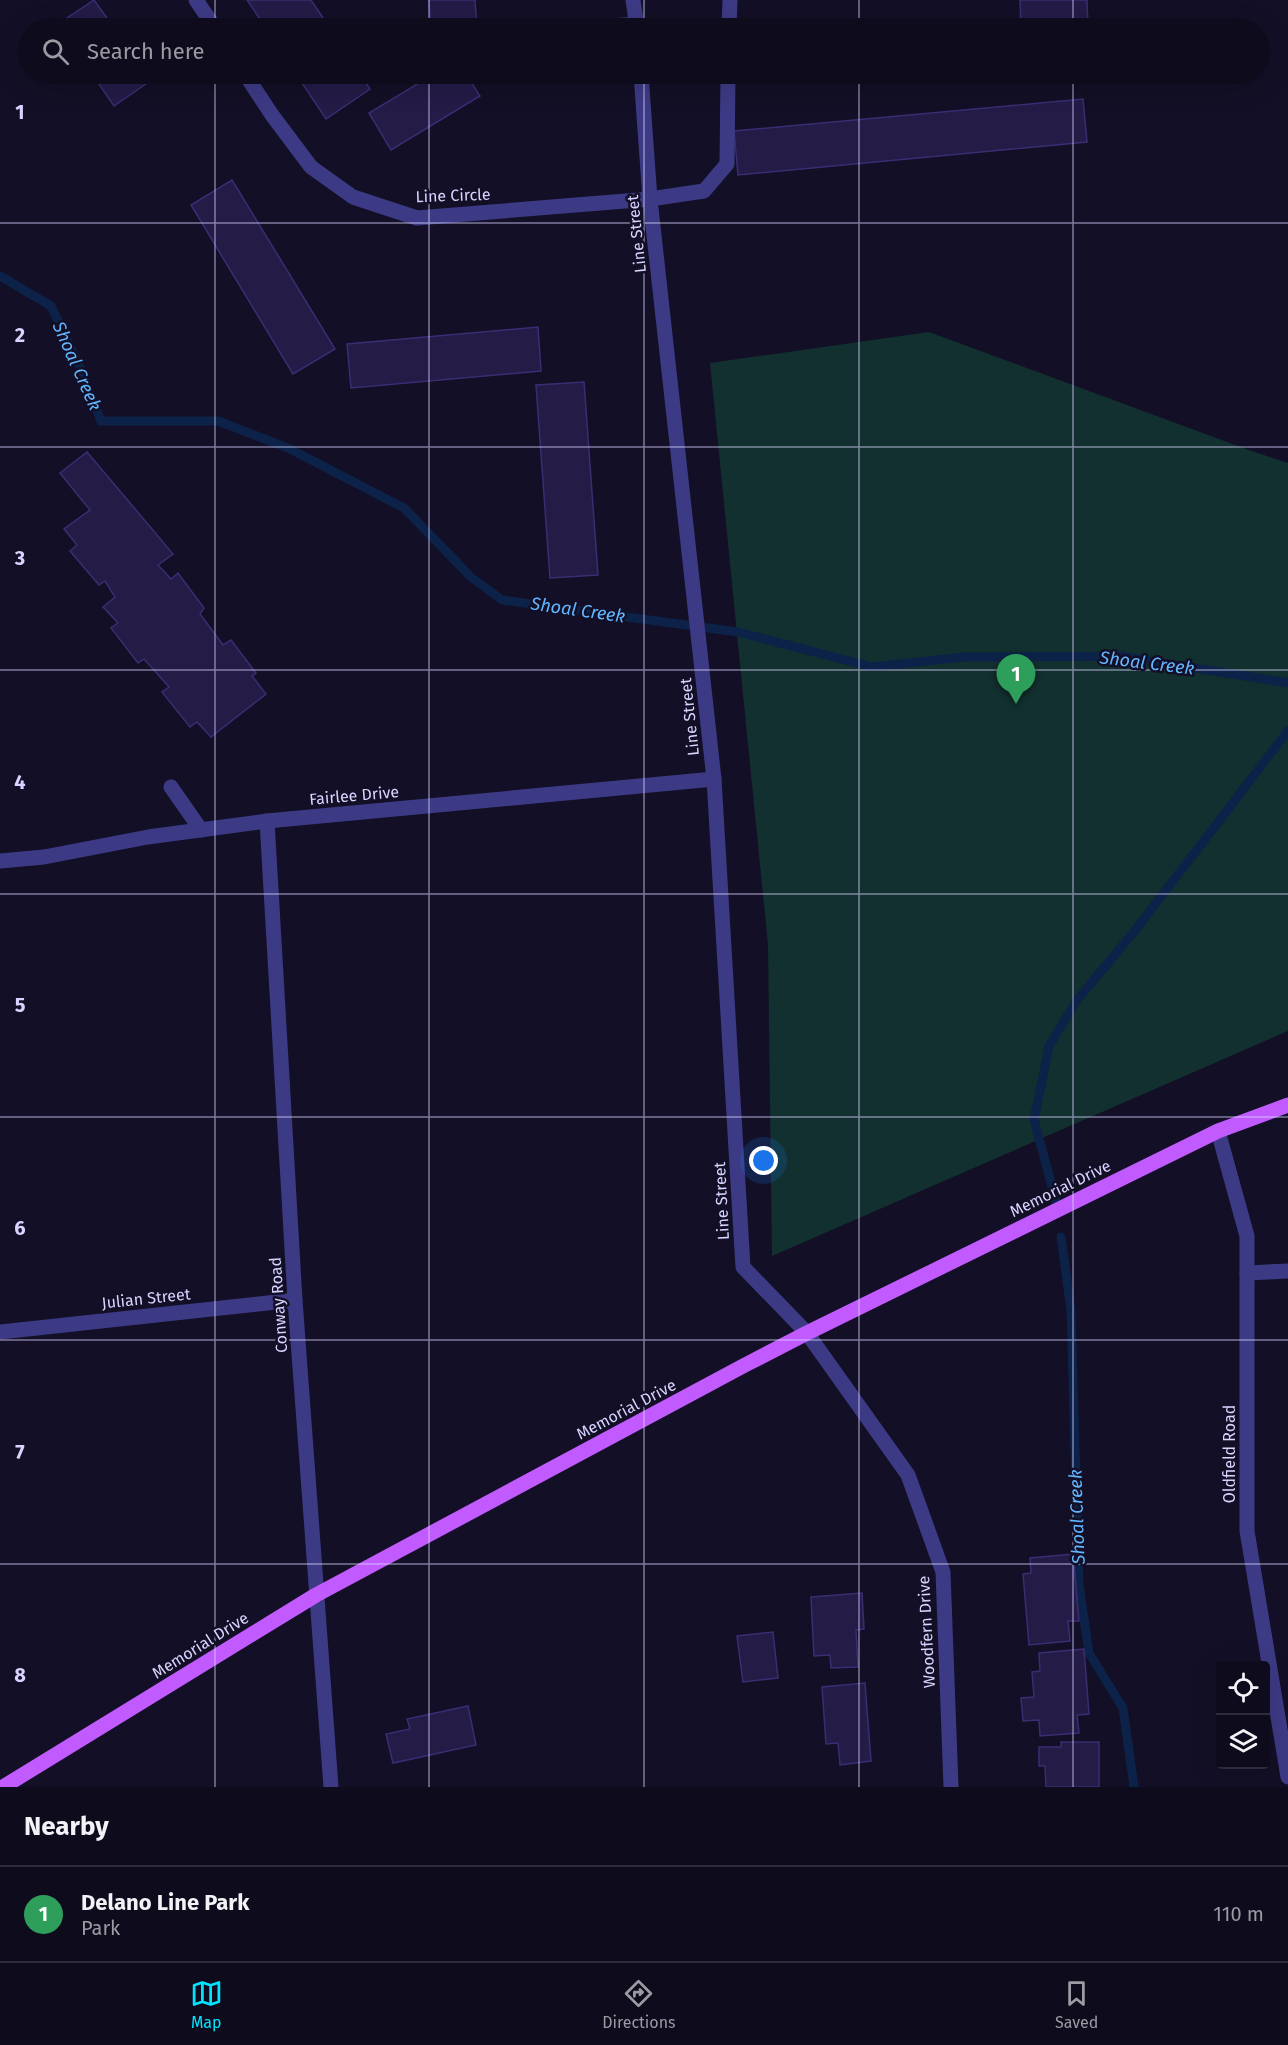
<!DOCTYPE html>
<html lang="en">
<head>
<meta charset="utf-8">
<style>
	:root { --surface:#0e0b1c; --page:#1c1929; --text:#f1f3f6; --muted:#9b9ba3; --line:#2e2b3b; --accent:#00e5ff }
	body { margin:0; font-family:"Fira Sans",sans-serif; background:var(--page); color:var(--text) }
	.controls { position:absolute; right:18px; bottom:18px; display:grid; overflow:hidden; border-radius:6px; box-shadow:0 6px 24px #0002 }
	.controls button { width:54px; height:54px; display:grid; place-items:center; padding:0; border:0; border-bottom:2px solid var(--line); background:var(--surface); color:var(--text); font:30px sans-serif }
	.you { position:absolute; left:764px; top:1161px; width:21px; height:21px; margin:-15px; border:4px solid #fff; border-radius:50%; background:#1a73e8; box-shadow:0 0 0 9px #1a73e833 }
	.badge { display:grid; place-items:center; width:39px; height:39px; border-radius:50%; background:var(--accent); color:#fff; font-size:20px; font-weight:700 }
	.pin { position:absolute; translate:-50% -50px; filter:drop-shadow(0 2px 3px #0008) }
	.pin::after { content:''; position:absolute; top:32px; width:21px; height:18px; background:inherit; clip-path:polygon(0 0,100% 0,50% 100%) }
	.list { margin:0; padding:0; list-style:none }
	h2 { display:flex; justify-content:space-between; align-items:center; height:78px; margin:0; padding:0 24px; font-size:26px }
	h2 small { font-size:20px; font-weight:400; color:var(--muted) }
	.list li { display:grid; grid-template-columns:39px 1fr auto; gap:18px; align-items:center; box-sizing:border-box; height:96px; padding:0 24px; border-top:2px solid var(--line) }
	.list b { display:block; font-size:22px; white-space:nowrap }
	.list p { margin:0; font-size:20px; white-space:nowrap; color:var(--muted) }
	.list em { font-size:20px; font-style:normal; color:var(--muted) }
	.icon { flex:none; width:33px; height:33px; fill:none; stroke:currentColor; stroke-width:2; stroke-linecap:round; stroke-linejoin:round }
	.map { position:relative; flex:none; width:1288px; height:1787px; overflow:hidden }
	.search { position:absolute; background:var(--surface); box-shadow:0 6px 24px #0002; left:18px; right:18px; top:18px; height:66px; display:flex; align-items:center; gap:15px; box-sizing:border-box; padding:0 21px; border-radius:33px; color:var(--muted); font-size:22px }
	.sheet { height:174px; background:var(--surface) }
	nav { display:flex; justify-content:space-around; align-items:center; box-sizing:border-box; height:84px; border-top:2px solid var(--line); background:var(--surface); font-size:16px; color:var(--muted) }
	nav a { display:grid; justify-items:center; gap:3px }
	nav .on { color:var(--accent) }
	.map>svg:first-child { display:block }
</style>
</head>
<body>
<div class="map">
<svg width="1288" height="1787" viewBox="0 0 1288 1787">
	<rect width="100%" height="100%" fill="#130f26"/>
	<polygon fill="#12302f" points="929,332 1246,449 1288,463 1288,1031 772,1256 768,945 710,363"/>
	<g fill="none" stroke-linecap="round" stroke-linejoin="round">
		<g stroke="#0c2248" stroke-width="9">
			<polyline points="0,276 51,306 79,365 101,421 218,421 288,448 404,508 471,577 502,600 738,632 872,667 964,657 1120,656 1288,683"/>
			<polyline points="1057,1205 1034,1120 1049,1046 1077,1000 1133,933 1288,731"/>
			<polyline points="1061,1237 1071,1310 1079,1585 1089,1653 1123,1708 1134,1787"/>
		</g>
	</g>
	<g fill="#241b47" stroke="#3b2d73" stroke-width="1.5">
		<polygon points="94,0 114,28 61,28 58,24"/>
		<polygon points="247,0 311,0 330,28 266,28"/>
		<polygon points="429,0 475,0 477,28 431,28"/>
		<polygon points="1020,0 1087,0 1088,28 1021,28"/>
		<polygon points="92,74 145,74 150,81 114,106"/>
		<polygon points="296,74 360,74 370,89 326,119"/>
		<polygon points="434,74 466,74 480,96 391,150 369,113"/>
		<polygon points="1083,99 1087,142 738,175 734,131"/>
		<polygon points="232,180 335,349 293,374 191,205"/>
		<polygon points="538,327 541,371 351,388 347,344"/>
		<polygon points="584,382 598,575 550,578 536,385"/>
		<polygon points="87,452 173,554 158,565 171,579 178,573 204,608 200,614 223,645 231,640 256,673 252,676 266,694 211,737 197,722 190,727 162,692 169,687 144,659 138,663 111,628 118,623 103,607 115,597 105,581 99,585 70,551 77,545 64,529 90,510 60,473"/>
		<polygon points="1073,1554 1079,1621 1068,1621 1070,1641 1029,1645 1023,1574 1031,1573 1030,1558"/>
		<polygon points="862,1593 864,1629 856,1630 858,1667 831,1668 830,1655 814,1656 811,1597"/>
		<polygon points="773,1632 778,1678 743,1682 737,1636"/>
		<polygon points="1084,1649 1089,1714 1077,1715 1079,1733 1040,1736 1039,1720 1023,1721 1021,1698 1034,1697 1032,1672 1040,1671 1039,1653"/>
		<polygon points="865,1683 871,1761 840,1765 838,1743 826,1744 822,1687"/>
		<polygon points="468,1706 476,1745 393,1763 386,1734 410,1729 407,1719"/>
		<polygon points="1061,1742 1099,1742 1099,1787 1046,1787 1045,1766 1039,1766 1039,1747 1061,1747"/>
	</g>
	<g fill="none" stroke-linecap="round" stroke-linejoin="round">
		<g stroke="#3d3a85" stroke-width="15">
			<polyline points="585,28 637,24"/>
			<polyline points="729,28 730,0"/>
			<polyline points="650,199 704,191 727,164 728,74"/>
			<polyline points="171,787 201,830"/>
			<polyline points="1247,1273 1288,1271"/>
		</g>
		<g stroke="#3d3a85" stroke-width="15">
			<polyline points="196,0 215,28"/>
			<polyline points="245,74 272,115 311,167 353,197 417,218 650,199"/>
			<polyline points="267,821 295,1300 331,1787"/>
			<polyline points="0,861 44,857 148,837 267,821 714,779"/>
			<polyline points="1218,1131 1247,1236 1247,1531 1288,1777"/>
			<polyline points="0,1332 295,1300"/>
			<polyline points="807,1333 908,1475 943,1572 951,1787"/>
		</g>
		<g stroke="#3d3a85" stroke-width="15">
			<polyline points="633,0 637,28"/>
			<polyline points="641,74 650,199 714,779 743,1267 807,1333"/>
		</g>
		<polyline stroke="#c25bff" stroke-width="15" points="3,1787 316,1595 745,1365 807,1333 1218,1131 1288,1105"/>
	</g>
	<path fill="none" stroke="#d9d4ff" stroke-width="1.5" stroke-opacity="0.55" d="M 215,0 L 215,28M 429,0 L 429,28M 644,0 L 644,28M 859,0 L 859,28M 1073,0 L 1073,28M 215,74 L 215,1787M 429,74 L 429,1787M 644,74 L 644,1787M 859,74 L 859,1787M 1073,74 L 1073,1787M 0,223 L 1288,223M 0,447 L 1288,447M 0,670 L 1288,670M 0,894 L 1288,894M 0,1117 L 1288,1117M 0,1340 L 1288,1340M 0,1564 L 1288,1564"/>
	<g text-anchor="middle" stroke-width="5" stroke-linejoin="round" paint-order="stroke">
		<g font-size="16" fill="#d9d4ff" stroke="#130f26">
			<text transform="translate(453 195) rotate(-2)" y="6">Line Circle</text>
			<text transform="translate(636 234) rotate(-96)" y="6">Line Street</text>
			<text transform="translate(689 717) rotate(-96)" y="6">Line Street</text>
			<text transform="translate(354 795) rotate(-5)" y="6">Fairlee Drive</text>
			<text transform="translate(1060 1188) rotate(-26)" y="6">Memorial Drive</text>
			<text transform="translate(721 1201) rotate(-93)" y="6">Line Street</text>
			<text transform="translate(146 1298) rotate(-6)" y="6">Julian Street</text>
			<text transform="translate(278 1305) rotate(-94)" y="6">Conway Road</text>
			<text transform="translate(626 1409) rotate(-28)" y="6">Memorial Drive</text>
			<text transform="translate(1229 1454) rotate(-90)" y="6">Oldfield Road</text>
			<text transform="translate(926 1632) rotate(-93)" y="6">Woodfern Drive</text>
			<text transform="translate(200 1645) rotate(-32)" y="6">Memorial Drive</text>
		</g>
		<g font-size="18" font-style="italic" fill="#62b6ff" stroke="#130f26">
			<text transform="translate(77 366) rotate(66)" y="6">Shoal Creek</text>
			<text transform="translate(578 610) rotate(8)" y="6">Shoal Creek</text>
			<text transform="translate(1147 663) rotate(7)" y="6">Shoal Creek</text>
			<text transform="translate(1077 1517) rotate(-92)" y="6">Shoal Creek</text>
		</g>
	</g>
	<g font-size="20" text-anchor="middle" font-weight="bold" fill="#d9d4ff" stroke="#130f26" stroke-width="5" stroke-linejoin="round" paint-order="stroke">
		<text x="20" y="119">1</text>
		<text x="20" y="342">2</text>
		<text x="20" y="565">3</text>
		<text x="20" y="789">4</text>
		<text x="20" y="1012">5</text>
		<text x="20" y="1235">6</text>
		<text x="20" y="1459">7</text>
		<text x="20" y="1682">8</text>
	</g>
</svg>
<div class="controls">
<button><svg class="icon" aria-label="locate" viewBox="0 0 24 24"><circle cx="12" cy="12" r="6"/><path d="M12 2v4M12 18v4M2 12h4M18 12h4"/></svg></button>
<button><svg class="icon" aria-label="layers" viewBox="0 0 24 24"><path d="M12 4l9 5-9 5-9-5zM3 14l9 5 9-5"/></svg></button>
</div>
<div class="you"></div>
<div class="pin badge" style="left:1016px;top:704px;background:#2e9e5b">1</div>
<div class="search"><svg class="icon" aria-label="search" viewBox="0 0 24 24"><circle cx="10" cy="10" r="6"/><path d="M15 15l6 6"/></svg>Search here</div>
</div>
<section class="sheet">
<h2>Nearby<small></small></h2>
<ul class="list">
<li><span class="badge" style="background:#2e9e5b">1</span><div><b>Delano Line Park</b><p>Park</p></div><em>110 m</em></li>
</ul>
</section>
<nav>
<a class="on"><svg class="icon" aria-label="map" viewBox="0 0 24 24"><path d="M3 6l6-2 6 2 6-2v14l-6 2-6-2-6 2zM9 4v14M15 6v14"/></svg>Map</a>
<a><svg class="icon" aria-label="directions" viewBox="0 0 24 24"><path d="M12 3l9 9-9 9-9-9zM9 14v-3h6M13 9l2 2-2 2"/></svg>Directions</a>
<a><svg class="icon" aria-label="saved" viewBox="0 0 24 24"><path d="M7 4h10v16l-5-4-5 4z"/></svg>Saved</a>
</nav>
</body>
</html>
